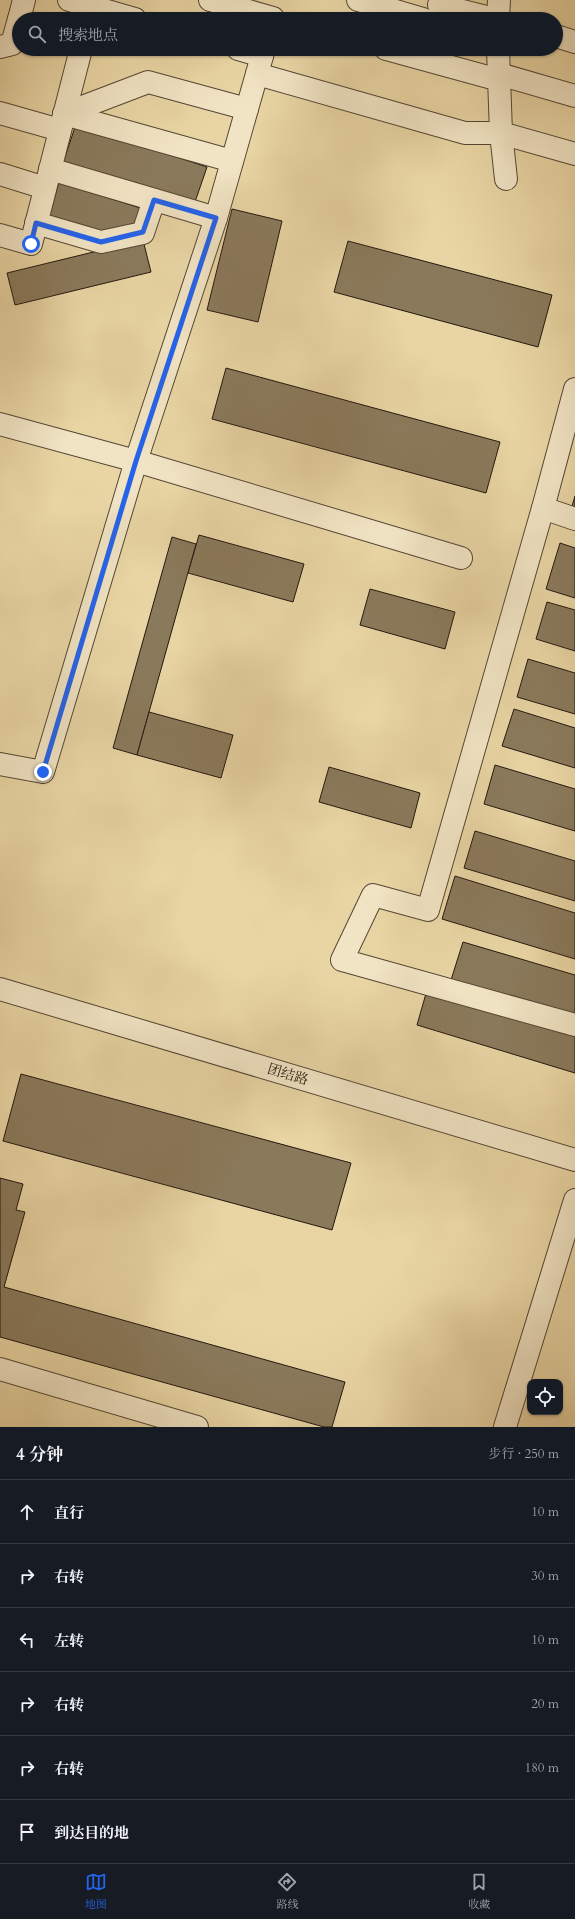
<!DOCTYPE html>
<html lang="zh">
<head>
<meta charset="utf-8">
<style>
	:root { --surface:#171b24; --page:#20242c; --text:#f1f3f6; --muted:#9ea1a6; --line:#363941; --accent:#2563eb }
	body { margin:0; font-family:Cardo,"Noto Serif SC",serif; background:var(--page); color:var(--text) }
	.controls { position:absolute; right:12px; bottom:12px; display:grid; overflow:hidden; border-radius:8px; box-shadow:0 1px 3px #0004 }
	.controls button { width:36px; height:36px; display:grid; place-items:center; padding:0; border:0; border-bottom:1px solid var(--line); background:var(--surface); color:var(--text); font:20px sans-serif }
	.stop { position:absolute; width:12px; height:12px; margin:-9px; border:3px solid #2563eb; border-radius:50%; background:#fff }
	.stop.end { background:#2563eb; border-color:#fff; box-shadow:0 1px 4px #0008 }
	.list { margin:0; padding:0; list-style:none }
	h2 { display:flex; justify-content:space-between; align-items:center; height:52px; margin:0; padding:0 16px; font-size:17px }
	h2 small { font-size:13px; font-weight:400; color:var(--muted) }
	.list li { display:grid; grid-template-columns:26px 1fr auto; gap:12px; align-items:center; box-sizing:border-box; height:64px; padding:0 16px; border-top:1px solid var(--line) }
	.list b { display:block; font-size:15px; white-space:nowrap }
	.list em { font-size:13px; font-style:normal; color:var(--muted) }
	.icon { flex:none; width:22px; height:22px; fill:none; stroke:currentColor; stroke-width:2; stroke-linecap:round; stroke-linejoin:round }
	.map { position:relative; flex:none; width:575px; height:1427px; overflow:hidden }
	.search { position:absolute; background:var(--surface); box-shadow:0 1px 3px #0004; left:12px; right:12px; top:12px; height:44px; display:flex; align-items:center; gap:10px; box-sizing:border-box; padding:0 14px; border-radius:22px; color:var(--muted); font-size:15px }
	.sheet { height:436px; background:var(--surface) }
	nav { display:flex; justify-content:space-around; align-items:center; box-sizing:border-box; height:56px; border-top:1px solid var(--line); background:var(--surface); font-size:11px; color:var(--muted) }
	nav a { display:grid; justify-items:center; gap:2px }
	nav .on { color:var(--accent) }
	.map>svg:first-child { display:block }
</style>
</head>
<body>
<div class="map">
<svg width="575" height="1427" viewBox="0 0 575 1427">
	<rect width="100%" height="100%" fill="#e9d5a4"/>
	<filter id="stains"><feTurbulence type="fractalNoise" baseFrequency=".005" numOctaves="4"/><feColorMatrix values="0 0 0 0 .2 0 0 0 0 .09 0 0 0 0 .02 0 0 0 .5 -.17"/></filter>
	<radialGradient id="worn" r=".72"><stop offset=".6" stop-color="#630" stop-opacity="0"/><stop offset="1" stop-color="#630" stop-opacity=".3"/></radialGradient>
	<g fill="#8a7a5c" stroke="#23180f">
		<polygon points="76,124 207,167 194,205 63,163"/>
		<polygon points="59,182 140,208 135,226 100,235 49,217"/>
		<polygon points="232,209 282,221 258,322 207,310"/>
		<polygon points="143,240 151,272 15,305 7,273"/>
		<polygon points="348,241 552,295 538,347 334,292"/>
		<polygon points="226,368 500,442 486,493 212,419"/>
		<polygon points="575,496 575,514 570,513"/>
		<polygon points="199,535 304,564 293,602 188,573"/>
		<polygon points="172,537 196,544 137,755 113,748"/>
		<polygon points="560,543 575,548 575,598 546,589"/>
		<polygon points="370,589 455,612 445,649 360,625"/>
		<polygon points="547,602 575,610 575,651 536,639"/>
		<polygon points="528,659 575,673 575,714 517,697"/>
		<polygon points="514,709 575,728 575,768 502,746"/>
		<polygon points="149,712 233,735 221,778 137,755"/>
		<polygon points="495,765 575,789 575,831 484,804"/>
		<polygon points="329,767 420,793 411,828 319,802"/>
		<polygon points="475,831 575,861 575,901 464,868"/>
		<polygon points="455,876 575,913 575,959 442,919"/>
		<polygon points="463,942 575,975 575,1018 451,980"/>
		<polygon points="427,990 575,1035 575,1073 417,1025"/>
		<polygon points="21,1074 351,1163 332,1230 3,1141"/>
		<polygon points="0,1178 23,1184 16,1210 25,1212 4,1287 345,1382 332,1427 324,1427 0,1337"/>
	</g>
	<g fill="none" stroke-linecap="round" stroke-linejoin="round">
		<g stroke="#544734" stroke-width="24">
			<g id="minor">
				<polyline points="69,0 135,19"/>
				<polyline points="210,0 273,18"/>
				<polyline points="358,0 423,19"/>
				<polyline points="439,5 494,19"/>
				<polyline points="19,19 24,0"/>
				<polyline points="498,19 499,0"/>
				<polyline points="556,36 575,42"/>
				<polyline points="0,47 12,44 19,19"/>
				<polyline points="238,49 262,56"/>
				<polyline points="386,49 499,80"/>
				<polyline points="498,49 501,133 506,179"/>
				<polyline points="257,74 465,133 501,133 575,154"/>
				<polyline points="499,74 575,96"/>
				<polyline points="0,113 60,130"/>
				<polyline points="64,114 148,82 247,109"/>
				<polyline points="64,114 232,161"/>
				<polyline points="50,169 216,218"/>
				<polyline points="0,174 45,188"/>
				<polyline points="36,223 101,242 143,233 154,200"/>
				<polyline points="0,235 31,244 81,49"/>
				<polyline points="575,389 543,508 575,519"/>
				<polyline points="0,424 136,461 461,558"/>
				<polyline points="543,508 428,910 373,895 342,960 575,1025"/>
				<polyline points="0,764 43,772 136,461 216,218 264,49"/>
				<polyline points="0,989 575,1160"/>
				<polyline points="0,1369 197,1427"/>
				<polyline points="505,1427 575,1200"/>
			</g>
		</g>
		<use href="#minor" stroke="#f1e4c4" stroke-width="22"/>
	</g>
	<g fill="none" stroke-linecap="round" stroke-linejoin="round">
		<polyline stroke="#2563eb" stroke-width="5" points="31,244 36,223 101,242 143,232 154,200 216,218 136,461 43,772"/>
	</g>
	<g text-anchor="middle" stroke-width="3.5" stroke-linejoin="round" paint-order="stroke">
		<g font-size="14" fill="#23180f" stroke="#f1e4c4">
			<text transform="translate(288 1074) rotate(17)" y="5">团结路</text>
		</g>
	</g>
	<rect width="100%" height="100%" filter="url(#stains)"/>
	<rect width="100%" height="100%" fill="url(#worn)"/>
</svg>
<div class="controls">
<button><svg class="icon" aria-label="locate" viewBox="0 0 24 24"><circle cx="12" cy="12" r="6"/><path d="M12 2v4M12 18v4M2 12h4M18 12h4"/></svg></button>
</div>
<div class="stop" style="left:31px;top:244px"></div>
<div class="stop end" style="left:43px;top:772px"></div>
<div class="search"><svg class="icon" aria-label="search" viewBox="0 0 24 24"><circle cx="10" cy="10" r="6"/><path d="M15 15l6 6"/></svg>搜索地点</div>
</div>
<section class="sheet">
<h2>4 分钟<small>步行 · 250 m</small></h2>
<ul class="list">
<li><svg class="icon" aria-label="ahead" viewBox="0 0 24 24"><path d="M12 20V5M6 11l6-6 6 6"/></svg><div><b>直行</b></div><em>10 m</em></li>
<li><svg class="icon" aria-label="right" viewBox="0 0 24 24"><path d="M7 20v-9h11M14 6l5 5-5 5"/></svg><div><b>右转</b></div><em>30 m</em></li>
<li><svg class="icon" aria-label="left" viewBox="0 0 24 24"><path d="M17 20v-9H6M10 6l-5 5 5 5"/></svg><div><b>左转</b></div><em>10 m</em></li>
<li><svg class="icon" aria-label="right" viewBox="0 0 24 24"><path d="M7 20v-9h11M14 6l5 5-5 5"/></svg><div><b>右转</b></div><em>20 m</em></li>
<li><svg class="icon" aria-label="right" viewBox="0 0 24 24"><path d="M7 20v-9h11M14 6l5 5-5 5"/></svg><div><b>右转</b></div><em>180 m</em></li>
<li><svg class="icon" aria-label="arrive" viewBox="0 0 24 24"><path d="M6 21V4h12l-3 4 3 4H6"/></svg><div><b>到达目的地</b></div></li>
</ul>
</section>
<nav>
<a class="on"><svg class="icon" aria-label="map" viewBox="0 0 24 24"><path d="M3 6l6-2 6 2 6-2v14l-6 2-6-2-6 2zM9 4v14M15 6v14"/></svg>地图</a>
<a><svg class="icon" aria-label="directions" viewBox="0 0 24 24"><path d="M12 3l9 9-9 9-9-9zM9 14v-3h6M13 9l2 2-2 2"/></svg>路线</a>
<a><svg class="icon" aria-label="saved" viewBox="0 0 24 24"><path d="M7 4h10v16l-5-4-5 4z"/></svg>收藏</a>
</nav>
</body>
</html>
